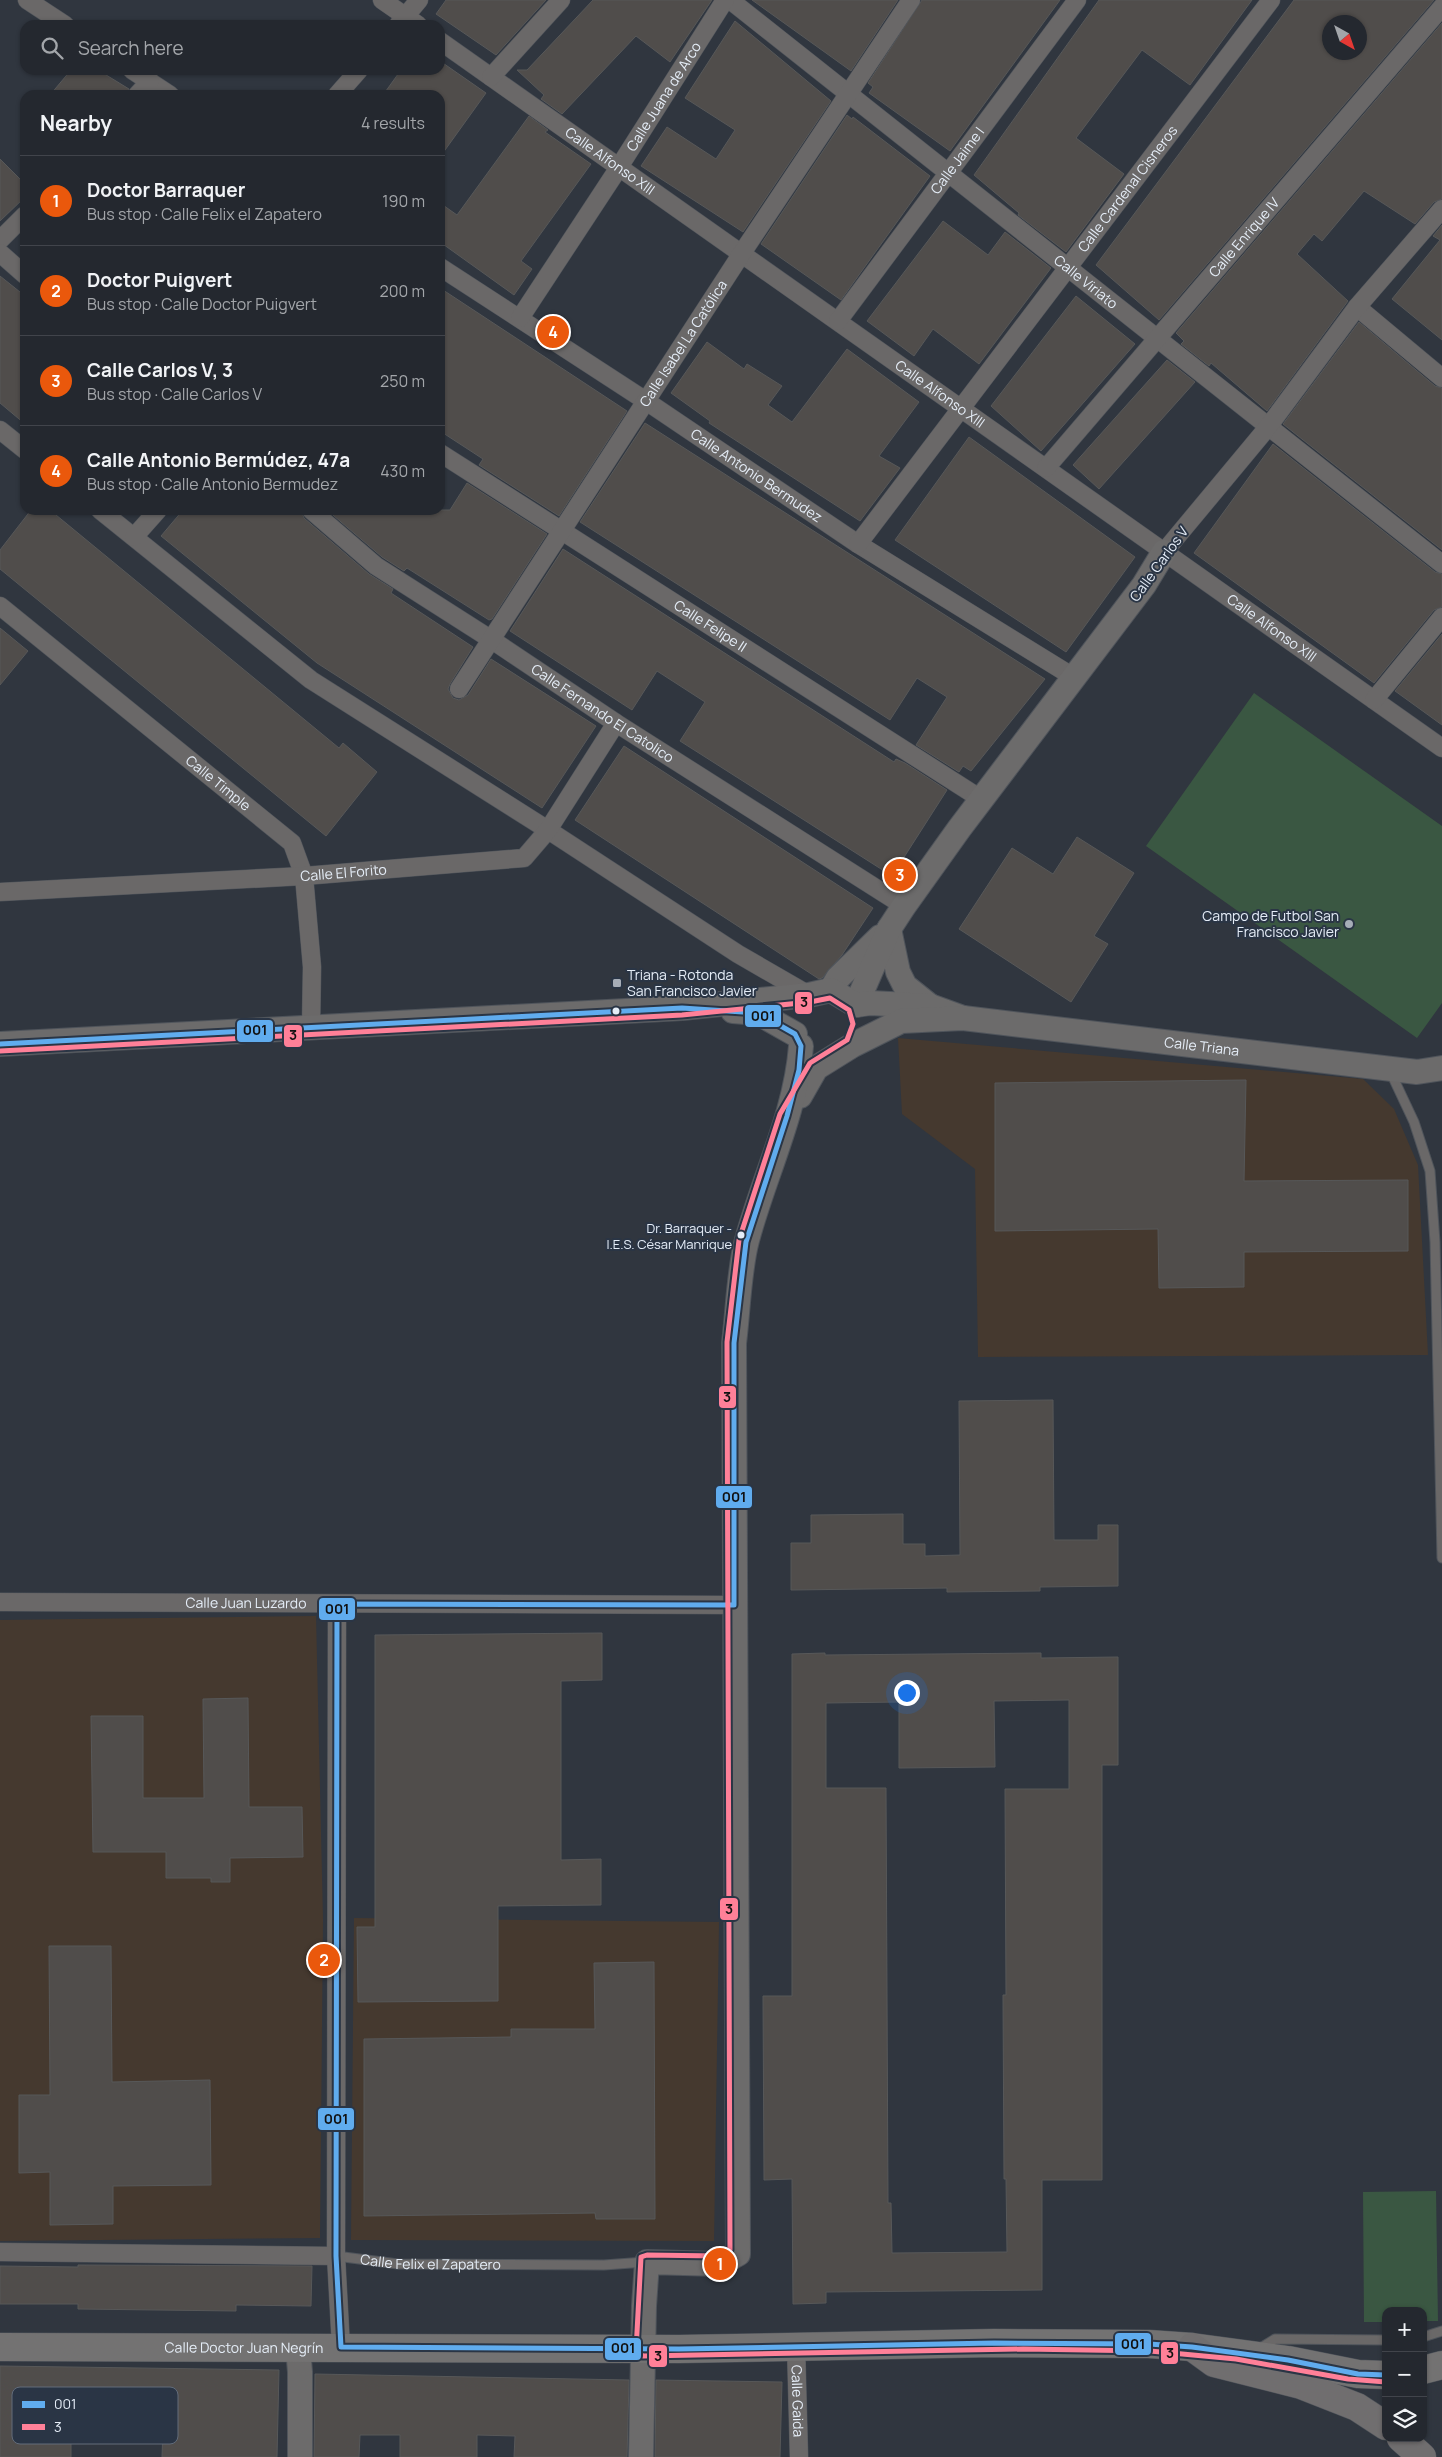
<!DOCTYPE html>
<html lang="en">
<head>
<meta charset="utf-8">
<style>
	:root { --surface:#24282f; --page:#30343b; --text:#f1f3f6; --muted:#a3a6aa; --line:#41444b; --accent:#ea580c }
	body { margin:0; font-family:Manrope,sans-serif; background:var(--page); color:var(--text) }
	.controls { position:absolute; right:15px; bottom:15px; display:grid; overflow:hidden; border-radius:10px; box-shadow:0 1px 4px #0004 }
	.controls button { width:45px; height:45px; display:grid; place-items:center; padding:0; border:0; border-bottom:1px solid var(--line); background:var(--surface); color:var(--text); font:25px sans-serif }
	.compass { position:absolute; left:1322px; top:15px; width:45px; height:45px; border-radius:50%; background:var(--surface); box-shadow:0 1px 4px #0004; rotate:140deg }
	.you { position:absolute; left:906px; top:1692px; width:18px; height:18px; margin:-12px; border:4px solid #fff; border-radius:50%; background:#1a73e8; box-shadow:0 0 0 8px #1a73e833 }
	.badge { display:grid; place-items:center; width:32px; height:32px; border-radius:50%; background:var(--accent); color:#fff; font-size:16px; font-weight:700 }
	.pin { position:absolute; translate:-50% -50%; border:2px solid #fff; box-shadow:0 1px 5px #0006 }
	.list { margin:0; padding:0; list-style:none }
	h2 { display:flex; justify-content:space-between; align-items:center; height:65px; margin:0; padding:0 20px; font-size:21px }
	h2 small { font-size:16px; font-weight:400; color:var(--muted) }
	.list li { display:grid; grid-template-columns:32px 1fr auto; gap:15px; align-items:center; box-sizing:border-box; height:90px; padding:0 20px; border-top:1px solid var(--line) }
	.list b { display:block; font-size:19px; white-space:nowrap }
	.list p { margin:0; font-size:16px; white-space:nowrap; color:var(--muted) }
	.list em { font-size:16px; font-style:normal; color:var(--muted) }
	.icon { flex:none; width:28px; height:28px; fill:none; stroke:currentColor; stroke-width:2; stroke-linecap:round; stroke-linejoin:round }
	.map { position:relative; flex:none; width:1442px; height:2457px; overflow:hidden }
	.search { position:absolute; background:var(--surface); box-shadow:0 1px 4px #0004; left:20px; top:20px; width:425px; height:55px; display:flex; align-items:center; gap:12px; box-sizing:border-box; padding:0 18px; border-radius:15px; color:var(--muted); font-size:19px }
	.panel { position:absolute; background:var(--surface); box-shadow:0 1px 4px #0004; left:20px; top:90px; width:425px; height:425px; border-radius:15px }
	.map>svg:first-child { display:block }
</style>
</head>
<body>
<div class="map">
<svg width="1442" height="2457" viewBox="0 0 1442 2457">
	<rect width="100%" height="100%" fill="#30363f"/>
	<g fill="#45392f">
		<polygon points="898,1038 1363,1079 1394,1109 1418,1165 1428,1355 978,1357 975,1169 902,1114"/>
		<polygon points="316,1616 323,1919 320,2238 0,2241 0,1620"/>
		<polygon points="354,1918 719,1922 714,2241 351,2240"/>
	</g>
	<g fill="#3a5742">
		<polygon points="1254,693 1442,826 1442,1003 1417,1038 1146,846"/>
		<polygon points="1436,2191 1438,2321 1423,2321 1423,2311 1386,2311 1386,2322 1364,2322 1363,2192"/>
	</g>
	<g fill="#504d4b" stroke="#575859" fill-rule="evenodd">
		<polygon points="446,0 546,0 496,55 436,14"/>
		<polygon points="593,0 712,0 670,62 636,36 562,114 541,99 544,95 517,70 527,70"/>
		<polygon points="752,0 898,0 851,71"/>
		<polygon points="922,0 1060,0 950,151 869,93 873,87 868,83"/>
		<polygon points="1099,0 1252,0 1190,85 1142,50 1076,138 1124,174 1066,252 1018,215 1019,213 974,175"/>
		<path d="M 1294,0 L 1434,0 L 1159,320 L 1096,265 ZM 1330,22 L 1360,22 L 1360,52 L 1330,52 Z"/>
		<polygon points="735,21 831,101 743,232 641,166 667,127 716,159 735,130 685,98"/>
		<polygon points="1442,23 1442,199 1434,202 1415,224 1364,191 1322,241 1314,234 1297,254 1348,301 1267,411 1211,363 1209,366 1181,344 1184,341 1176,333"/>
		<polygon points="440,61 486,93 440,157 440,95 383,95 401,70 440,70"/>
		<polygon points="71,70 98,70 129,89 127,95 50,95"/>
		<polygon points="847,115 852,119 853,117 930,176 841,300 761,244"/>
		<polygon points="529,116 548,130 545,132 591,164 521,261 532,269 514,295 440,242 440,203 457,215"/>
		<polygon points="0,159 25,184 25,197 0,221"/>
		<polygon points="943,221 988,255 1005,232 1051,268 979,364 933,329 914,356 867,321"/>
		<polygon points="1442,225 1442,340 1392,299 1440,240 1433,236"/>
		<polygon points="0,276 25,296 25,424 0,403"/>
		<polygon points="440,288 627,411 559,516 479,465 483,459 440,431"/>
		<polygon points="1076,296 1135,344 1041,451 991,406"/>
		<polygon points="1359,322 1435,386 1442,388 1442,550 1283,424"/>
		<polygon points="707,342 744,369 747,364 782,386 768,405 792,422 847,349 919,402 879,456 900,468 860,521 709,423 710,421 671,393"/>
		<polygon points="1167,360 1195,382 1099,489 1073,465"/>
		<polygon points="645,423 1045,679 971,771 963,766 959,772 916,745 947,697 917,678 890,720 580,522"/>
		<polygon points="969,437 1135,557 1066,652 895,540"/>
		<polygon points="1273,444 1435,572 1442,574 1442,607 1434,610 1374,683 1194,553"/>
		<polygon points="467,483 547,534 492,619 489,620 407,568 404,571 382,557 327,510 450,510"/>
		<polygon points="31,510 50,510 339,748 343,743 377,772 326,836 0,569 0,550"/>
		<polygon points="183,510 301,510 304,518 369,574 393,589 391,593 473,647 450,684 448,689 453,698 459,700 468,695 491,659 596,726 542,808 317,663 161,536"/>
		<polygon points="563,549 894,762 896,759 905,763 947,790 892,876 680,741 705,702 657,671 632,710 510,631"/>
		<polygon points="0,628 28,651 0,685"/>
		<polygon points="1442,634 1442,725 1395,691"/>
		<polygon points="624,746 873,908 842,955 822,978 819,979 575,820"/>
		<polygon points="1077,837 1134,873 1094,936 1108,944 1071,1002 959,929 1012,848 1053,874"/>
		<polygon points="1246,1080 1244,1181 1408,1180 1408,1251 1244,1252 1244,1287 1159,1288 1158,1229 995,1231 995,1083"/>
		<polygon points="1053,1400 1054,1540 1098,1540 1098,1525 1118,1525 1118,1586 1040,1587 1040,1591 947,1592 947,1588 791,1590 791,1543 811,1543 811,1515 903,1514 903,1544 925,1544 925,1556 960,1555 959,1401"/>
		<polygon points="602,1633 602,1680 561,1681 561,1860 601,1859 601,1905 498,1906 498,2001 358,2002 357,1927 375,1927 375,1635"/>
		<path d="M 825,1653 L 825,1655 L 1041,1653 L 1041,1658 L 1118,1657 L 1118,1765 L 1102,1765 L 1102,2180 L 1042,2180 L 1042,2290 L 826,2292 L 826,2303 L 793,2304 L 792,2179 L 764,2180 L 763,1996 L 792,1996 L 792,1654 ZM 1069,1700 L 1069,1789 L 1005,1789 L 1006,1995 L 1003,1995 L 1004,2179 L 1006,2179 L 1007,2252 L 892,2253 L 891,2203 L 888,2203 L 886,1788 L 826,1788 L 826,1703 L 899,1702 L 899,1768 L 995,1767 L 994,1701 Z"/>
		<polygon points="248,1698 249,1807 302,1807 303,1857 230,1858 230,1882 211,1882 211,1878 166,1878 166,1852 93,1852 91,1716 143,1716 143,1798 204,1798 203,1699"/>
		<polygon points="49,1946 111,1946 112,2082 210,2080 211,2185 113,2186 113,2224 50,2225 50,2172 19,2173 19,2095 50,2095"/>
		<polygon points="654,1962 655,2219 596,2219 595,2213 364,2216 364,2039 511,2037 511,2029 595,2029 594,1963"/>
		<polygon points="78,2265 312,2266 311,2306 236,2305 236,2311 78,2309 78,2304 0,2304 0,2266 78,2267"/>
		<polygon points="0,2366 279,2370 277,2457 162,2457 163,2427 71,2426 71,2457 0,2457"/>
		<polygon points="315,2374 629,2380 627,2457 514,2457 515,2436 477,2435 477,2457 400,2457 400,2435 360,2435 359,2457 314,2457"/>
		<polygon points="656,2380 782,2382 780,2457 655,2457"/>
	</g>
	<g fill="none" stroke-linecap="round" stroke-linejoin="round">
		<g stroke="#4f545b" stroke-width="11">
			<g id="lane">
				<polyline points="1390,1071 1414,1122 1430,1171 1435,1242 1442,1558"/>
				<path id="s1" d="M 336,2256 L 398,2264 L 604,2265 L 645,2262"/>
				<polyline points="1423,2337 1442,2331"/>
				<polyline points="1259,2349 1275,2339 1386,2340"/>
			</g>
		</g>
		<g stroke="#4f545b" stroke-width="19">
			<g id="street">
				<polyline points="27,0 65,25"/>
				<polyline points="382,0 418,25"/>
				<path id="s2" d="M 730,0 L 1442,564"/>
				<polyline points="398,25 419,0"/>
				<path id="s3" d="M 440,41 L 1442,748"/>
				<polyline points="132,70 170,95"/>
				<polyline points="491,77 561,0"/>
				<polyline points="137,95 150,81"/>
				<polyline points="337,95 359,70"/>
				<polyline points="0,240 25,215"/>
				<polyline points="0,253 25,275"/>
				<path id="s4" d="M 440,267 L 646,401 L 858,544 L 1075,678"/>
				<polyline points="1357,307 1442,378"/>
				<path id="s5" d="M 520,318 L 614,175 L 725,0"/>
				<path id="s6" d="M 838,321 L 1077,0"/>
				<polyline points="0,430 25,450"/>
				<path id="s7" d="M 440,453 L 981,799"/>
				<path id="s8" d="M 1046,468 L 1442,7"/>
				<polyline points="100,510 311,680 548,830 738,954 809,995"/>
				<path id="s9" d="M 311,510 L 376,566 L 492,640 L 616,723 L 904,906"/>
				<polyline points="134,537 158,510"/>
				<path id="s10" d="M 858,544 L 1271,0"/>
				<polyline points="1164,552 1268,427 1357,307 1442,209"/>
				<path id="s11" d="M 0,606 L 292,843 L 304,876 L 312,967 L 311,1027"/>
				<path id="s12" d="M 459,689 L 742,253 L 911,0"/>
				<polyline points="1374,700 1442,617"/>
				<path id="s13" d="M 0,892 L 304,876 L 524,858 L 548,830 L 616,723"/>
				<path id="s14" d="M 0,1602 L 734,1605"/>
				<polyline points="337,1604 336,2256 341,2347"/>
				<polyline points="0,2252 336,2256"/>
				<path id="s15" d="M 796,2345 L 799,2457"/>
			</g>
		</g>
		<g stroke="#4f545b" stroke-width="26">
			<g id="secondary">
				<polyline points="889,929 898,972 905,986 930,1006"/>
				<polyline points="831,990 838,978 880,937"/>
				<polyline points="856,1005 889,929 904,906 959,829 1144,585 1164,552"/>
				<polyline points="733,1011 758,1013 795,1034"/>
				<polyline points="0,1044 682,1008 809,995 831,990 856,1005 870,1003 930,1006 963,1018"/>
				<path id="s16" d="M 800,1096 L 816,1068 L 853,1045 L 901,1021 L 963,1018 L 1417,1072 L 1442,1068"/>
				<polyline points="298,2348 300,2372 300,2457"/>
				<path d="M 641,2457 L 644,2306 L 647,2262 L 720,2264 L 738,2254 L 734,1343 C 738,1312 739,1269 747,1240 C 764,1176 796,1113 801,1046"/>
			</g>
		</g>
		<g stroke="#4f545b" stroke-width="29">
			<g id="primary">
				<path id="s17" d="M 0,2347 L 679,2349 L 994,2343 L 1149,2344 L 1192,2347 L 1288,2360 L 1358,2374 L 1386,2375"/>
				<polyline points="1423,2370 1442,2365"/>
			</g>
		</g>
		<g stroke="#4f545b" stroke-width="29">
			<g id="highway">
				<polyline points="1192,2347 1214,2363 1301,2385 1357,2407 1386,2426"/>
				<polyline points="1401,2438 1422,2457"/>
			</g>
		</g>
		<use href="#lane" stroke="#6a6868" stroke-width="9"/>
		<use href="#street" stroke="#6a6868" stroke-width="18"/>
		<use href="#secondary" stroke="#6c6b6b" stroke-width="24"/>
		<use href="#primary" stroke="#737272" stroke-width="28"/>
		<use href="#highway" stroke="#706e6f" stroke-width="28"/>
		<g stroke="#2a3545" stroke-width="9">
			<polyline id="bus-1" points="0,1044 682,1008 758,1013 795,1034 801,1046 799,1070 787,1116 746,1242 734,1343 734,1605 337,1604 336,2256 341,2347 679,2349 994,2343 1149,2344 1192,2347 1288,2360 1358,2374 1386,2375"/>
		</g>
		<g stroke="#2a3545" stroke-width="9">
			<polyline id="bus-2" points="0,1051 682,1015 810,1002 830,998 849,1010 853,1024 847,1040 810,1063 780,1114 739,1240 727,1342 730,2250 718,2256 647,2255 641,2257 636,2351 643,2356 1023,2349 1150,2351 1236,2359 1348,2379 1386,2382"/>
		</g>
		<use href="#bus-1" stroke="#60acee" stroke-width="5"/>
		<use href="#bus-2" stroke="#ff8098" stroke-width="5"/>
	</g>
	<g fill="#a6adb7" stroke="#2a3545" stroke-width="2">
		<circle cx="1349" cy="924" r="5"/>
		<rect x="612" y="978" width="10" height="10" rx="2.5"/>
	</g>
	<g fill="#e5edf7" stroke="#2a3545" stroke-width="2">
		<circle cx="616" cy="1011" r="4.5"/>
		<circle cx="741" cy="1235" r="4.5"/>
	</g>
	<g text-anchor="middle" stroke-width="4" stroke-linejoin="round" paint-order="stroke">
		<g font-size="13" fill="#e5edf7" stroke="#2a3545" text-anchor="end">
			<text x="732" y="1233">Dr. Barraquer -<tspan x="732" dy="16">I.E.S. César Manrique</tspan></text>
		</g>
		<g font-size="14" fill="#e5edf7" stroke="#2a3545">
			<text dy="5" stroke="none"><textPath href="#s5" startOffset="264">Calle Juana de Arco</textPath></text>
			<text dy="5" stroke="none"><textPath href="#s3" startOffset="208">Calle Alfonso XIII</textPath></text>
			<text dy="5" stroke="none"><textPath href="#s6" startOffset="200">Calle Jaime I</textPath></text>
			<text dy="5" stroke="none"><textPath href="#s10" startOffset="446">Calle Cardenal Cisneros</textPath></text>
			<text dy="5" stroke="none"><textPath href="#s8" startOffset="304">Calle Enrique IV</textPath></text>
			<text dy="5" stroke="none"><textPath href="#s2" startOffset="454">Calle Viriato</textPath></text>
			<text dy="5" stroke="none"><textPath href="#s12" startOffset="412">Calle Isabel La Católica</textPath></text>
			<text dy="5" stroke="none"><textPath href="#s3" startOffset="612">Calle Alfonso XIII</textPath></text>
			<text dy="5" stroke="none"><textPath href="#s4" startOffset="379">Calle Antonio Bermudez</textPath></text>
			<text transform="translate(1159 564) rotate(-54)" y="5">Calle Carlos V</text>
			<text dy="5" stroke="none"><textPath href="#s7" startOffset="321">Calle Felipe II</textPath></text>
			<text dy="5" stroke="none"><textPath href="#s3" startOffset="1018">Calle Alfonso XIII</textPath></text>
			<text dy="5" stroke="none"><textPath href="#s9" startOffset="356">Calle Fernando El Catolico</textPath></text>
			<text dy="5" stroke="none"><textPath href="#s11" startOffset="281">Calle Timple</textPath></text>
			<text dy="5" stroke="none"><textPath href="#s13" startOffset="344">Calle El Forito</textPath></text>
			<text dy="5" stroke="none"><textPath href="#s16" startOffset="432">Calle Triana</textPath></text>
			<text dy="5" stroke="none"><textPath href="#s14" startOffset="246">Calle Juan Luzardo</textPath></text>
			<text dy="5" stroke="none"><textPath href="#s1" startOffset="95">Calle Felix el Zapatero</textPath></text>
			<text dy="5" stroke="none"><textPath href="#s17" startOffset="244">Calle Doctor Juan Negrín</textPath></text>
			<text dy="5" stroke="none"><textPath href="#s15" startOffset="56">Calle Gaida</textPath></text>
		</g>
		<g font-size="14" fill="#e5edf7" stroke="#2a3545" text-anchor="end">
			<text x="1339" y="921">Campo de Futbol San<tspan x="1339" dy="16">Francisco Javier</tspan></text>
			<text x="627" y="980" text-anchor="start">Triana - Rotonda<tspan x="627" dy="16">San Francisco Javier</tspan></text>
		</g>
	</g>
	<rect x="12" y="2387" width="166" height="57" rx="8" fill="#2a3545" stroke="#626c7a" stroke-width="1"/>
	<rect x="22" y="2401" width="23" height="7" fill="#60acee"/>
	<rect x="22" y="2424" width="23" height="6" fill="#ff8098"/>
	<g font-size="14" fill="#e5edf7">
		<text x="54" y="2409">001</text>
		<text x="54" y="2432">3</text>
	</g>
	<g stroke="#2a3545" stroke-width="2">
		<rect x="794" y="991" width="19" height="24" rx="5" fill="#ff8098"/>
		<rect x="744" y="1004" width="38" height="24" rx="5" fill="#60acee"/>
		<rect x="236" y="1019" width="38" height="24" rx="5" fill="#60acee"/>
		<rect x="283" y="1024" width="20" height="24" rx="5" fill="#ff8098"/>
		<rect x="718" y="1385" width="19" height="24" rx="5" fill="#ff8098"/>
		<rect x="715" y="1485" width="38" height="24" rx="5" fill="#60acee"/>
		<rect x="318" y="1597" width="38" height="24" rx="5" fill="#60acee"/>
		<rect x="719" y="1897" width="20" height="24" rx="5" fill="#ff8098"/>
		<rect x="317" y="2107" width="38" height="24" rx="5" fill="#60acee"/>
		<rect x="1114" y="2332" width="38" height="24" rx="5" fill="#60acee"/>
		<rect x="604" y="2337" width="38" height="24" rx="5" fill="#60acee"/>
		<rect x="1160" y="2341" width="19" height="24" rx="5" fill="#ff8098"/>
		<rect x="648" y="2344" width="20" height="24" rx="5" fill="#ff8098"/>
	</g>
	<g font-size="14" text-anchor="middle" font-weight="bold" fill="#111">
		<text x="804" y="1007">3</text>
		<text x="763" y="1021">001</text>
		<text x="255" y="1035">001</text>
		<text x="293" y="1040">3</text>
		<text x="727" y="1402">3</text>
		<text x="734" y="1502">001</text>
		<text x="337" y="1614">001</text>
		<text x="729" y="1914">3</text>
		<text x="336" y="2124">001</text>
		<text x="1133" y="2349">001</text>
		<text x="623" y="2353">001</text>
		<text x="1170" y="2358">3</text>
		<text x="658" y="2361">3</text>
	</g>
</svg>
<div class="controls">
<button>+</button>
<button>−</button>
<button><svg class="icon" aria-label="layers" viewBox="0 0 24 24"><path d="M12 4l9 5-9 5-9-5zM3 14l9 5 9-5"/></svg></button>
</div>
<svg class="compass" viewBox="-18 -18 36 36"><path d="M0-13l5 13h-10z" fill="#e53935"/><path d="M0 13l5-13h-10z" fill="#a3a6aa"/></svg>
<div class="you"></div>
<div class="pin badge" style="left:720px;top:2264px">1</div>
<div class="pin badge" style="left:324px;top:1960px">2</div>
<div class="pin badge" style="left:900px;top:875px">3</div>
<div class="pin badge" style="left:553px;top:332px">4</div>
<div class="search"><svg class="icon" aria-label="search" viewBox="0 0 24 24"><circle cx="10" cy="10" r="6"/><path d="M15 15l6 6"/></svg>Search here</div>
<section class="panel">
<h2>Nearby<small>4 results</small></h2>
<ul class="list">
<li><span class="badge">1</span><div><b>Doctor Barraquer</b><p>Bus stop · Calle Felix el Zapatero</p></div><em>190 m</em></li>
<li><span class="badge">2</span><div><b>Doctor Puigvert</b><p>Bus stop · Calle Doctor Puigvert</p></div><em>200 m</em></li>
<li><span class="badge">3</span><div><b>Calle Carlos V, 3</b><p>Bus stop · Calle Carlos V</p></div><em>250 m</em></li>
<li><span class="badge">4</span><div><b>Calle Antonio Bermúdez, 47a</b><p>Bus stop · Calle Antonio Bermudez</p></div><em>430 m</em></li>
</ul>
</section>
</div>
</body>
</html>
